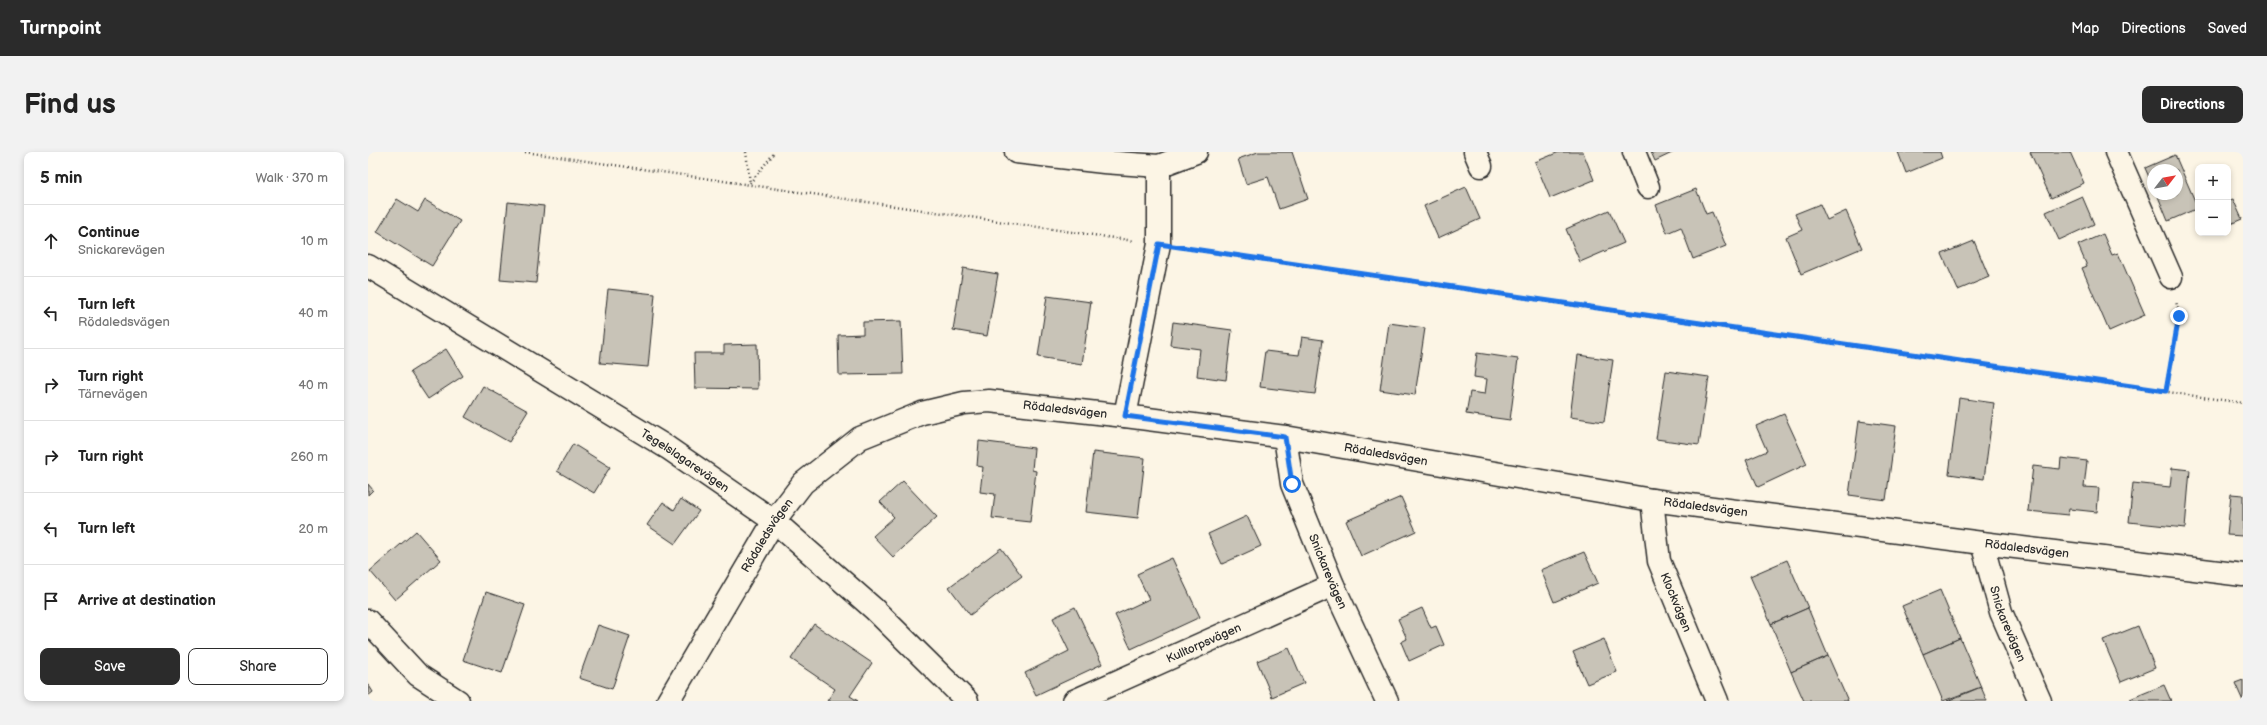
<!DOCTYPE html>
<html lang="en">
<head>
<meta charset="utf-8">
<style>
	:root { --surface:#fff; --page:#f2f2f2; --text:#222; --muted:#767676; --line:#e0e0e0; --accent:#2b2b2b }
	body { margin:0; font-family:"Balsamiq Sans",sans-serif; background:var(--page); color:var(--text) }
	.controls { position:absolute; right:12px; top:12px; display:grid; overflow:hidden; border-radius:8px; box-shadow:0 2px 6px #0003 }
	.controls button { width:36px; height:36px; display:grid; place-items:center; padding:0; border:0; border-bottom:1px solid var(--line); background:var(--surface); color:var(--text); font:20px sans-serif }
	.compass { position:absolute; left:1779px; top:12px; width:36px; height:36px; border-radius:50%; background:var(--surface); box-shadow:0 2px 6px #0003; rotate:59deg }
	.stop { position:absolute; width:12px; height:12px; margin:-9px; border:3px solid #1a73e8; border-radius:50%; background:#fff }
	.stop.end { background:#1a73e8; border-color:#fff; box-shadow:0 1px 4px #0008 }
	.list { margin:0; padding:0; list-style:none }
	h2 { display:flex; justify-content:space-between; align-items:center; height:52px; margin:0; padding:0 16px; font-size:17px }
	h2 small { font-size:13px; font-weight:400; color:var(--muted) }
	.list li { display:grid; grid-template-columns:26px 1fr auto; gap:12px; align-items:center; box-sizing:border-box; height:72px; padding:0 16px; border-top:1px solid var(--line) }
	.list b { display:block; font-size:15px; white-space:nowrap }
	.list p { margin:0; font-size:13px; white-space:nowrap; color:var(--muted) }
	.list em { font-size:13px; font-style:normal; color:var(--muted) }
	.actions { display:flex; gap:8px; padding:12px 16px }
	.actions a { flex:1; padding:9px 0; border:1px solid var(--accent); border-radius:8px; text-align:center; font-size:14px; color:var(--accent) }
	.actions .main { background:var(--accent); color:#fff }
	.icon { flex:none; width:22px; height:22px; fill:none; stroke:currentColor; stroke-width:2; stroke-linecap:round; stroke-linejoin:round }
	.map { position:relative; flex:none; width:1875px; height:549px; overflow:hidden; border-radius:8px }
	header { display:flex; align-items:center; gap:24px; box-sizing:border-box; height:56px; padding:0 20px; background:var(--accent); color:#fff }
	header strong { font-size:19px }
	nav { display:flex; gap:22px; margin-inline-start:auto; font-size:14px }
	.intro { display:flex; align-items:center; justify-content:space-between; box-sizing:border-box; height:96px; padding:0 24px }
	h1 { margin:0; font-size:28px }
	.button { padding:10px 18px; border-radius:8px; background:var(--accent); color:#fff; font-size:14px; font-weight:700 }
	main { display:flex; gap:24px; padding:0 24px }
	aside { flex:1; background:var(--surface); border-radius:8px; box-shadow:0 2px 6px #0003 }
	.map>svg:first-child { display:block }
</style>
</head>
<body>
<header>
<strong>Turnpoint</strong>
<nav><a>Map</a><a>Directions</a><a>Saved</a></nav>
</header>
<div class="intro"><h1>Find us</h1><a class="button">Directions</a></div>
<main>
<aside>
<h2>5 min<small>Walk · 370 m</small></h2>
<ul class="list">
<li><svg class="icon" aria-label="ahead" viewBox="0 0 24 24"><path d="M12 20V5M6 11l6-6 6 6"/></svg><div><b>Continue</b><p>Snickarevägen</p></div><em>10 m</em></li>
<li><svg class="icon" aria-label="left" viewBox="0 0 24 24"><path d="M17 20v-9H6M10 6l-5 5 5 5"/></svg><div><b>Turn left</b><p>Rödaledsvägen</p></div><em>40 m</em></li>
<li><svg class="icon" aria-label="right" viewBox="0 0 24 24"><path d="M7 20v-9h11M14 6l5 5-5 5"/></svg><div><b>Turn right</b><p>Tärnevägen</p></div><em>40 m</em></li>
<li><svg class="icon" aria-label="right" viewBox="0 0 24 24"><path d="M7 20v-9h11M14 6l5 5-5 5"/></svg><div><b>Turn right</b></div><em>260 m</em></li>
<li><svg class="icon" aria-label="left" viewBox="0 0 24 24"><path d="M17 20v-9H6M10 6l-5 5 5 5"/></svg><div><b>Turn left</b></div><em>20 m</em></li>
<li><svg class="icon" aria-label="arrive" viewBox="0 0 24 24"><path d="M6 21V4h12l-3 4 3 4H6"/></svg><div><b>Arrive at destination</b></div></li>
</ul>
<div class="actions"><a class="main">Save</a><a>Share</a></div>
</aside>
<div class="map">
<svg width="1875" height="549" viewBox="0 0 1875 549">
	<rect width="100%" height="100%" fill="#fcf5e5"/>
	<filter id="ink" filterUnits="userSpaceOnUse"><feTurbulence type="fractalNoise" baseFrequency=".025" numOctaves="2"/><feDisplacementMap in="SourceGraphic" scale="8" xChannelSelector="R" yChannelSelector="G"/><feConvolveMatrix kernelMatrix="1 2 1 2 8 2 1 2 1" color-interpolation-filters="sRGB"/></filter>
	<g filter="url(#ink)">
		<g fill="#c8c3b7" stroke="#2b2b2b">
			<polygon points="890,0 924,0 940,47 911,57 900,25 878,32 870,7"/>
			<polygon points="1191,0 1215,0 1226,28 1182,46 1167,10"/>
			<polygon points="1283,0 1306,0 1287,9"/>
			<polygon points="1530,0 1572,0 1574,6 1538,21"/>
			<polygon points="1662,0 1702,0 1716,31 1683,46"/>
			<polygon points="1807,3 1830,56 1800,69 1789,42 1809,42 1809,18 1785,18 1785,34 1777,16"/>
			<polygon points="1098,35 1112,67 1070,86 1056,54"/>
			<polygon points="1328,37 1338,62 1344,60 1358,94 1325,107 1313,75 1299,81 1288,53"/>
			<polygon points="1714,44 1726,72 1691,88 1678,60"/>
			<polygon points="29,47 50,60 57,48 92,69 64,114 9,80"/>
			<polygon points="1865,47 1874,67 1860,73 1860,49"/>
			<polygon points="140,50 176,54 168,131 132,128"/>
			<polygon points="1452,52 1459,68 1478,59 1494,96 1433,122 1418,85 1434,78 1427,62"/>
			<polygon points="1241,58 1256,91 1212,110 1198,77"/>
			<polygon points="1735,82 1744,103 1750,101 1777,163 1741,179 1714,116 1719,114 1710,93"/>
			<polygon points="1606,89 1621,125 1590,138 1574,102"/>
			<polygon points="595,116 630,122 619,184 585,178"/>
			<polygon points="240,137 287,142 280,215 232,211"/>
			<polygon points="679,144 723,150 714,212 670,205"/>
			<polygon points="533,169 535,222 471,223 470,183 495,182 495,170"/>
			<polygon points="805,170 864,178 858,228 829,224 832,197 802,193"/>
			<polygon points="1021,171 1057,176 1047,243 1012,238"/>
			<polygon points="934,185 955,188 947,242 892,235 897,199 931,203"/>
			<polygon points="389,192 390,237 327,236 326,201 356,201 356,193"/>
			<polygon points="78,197 95,224 60,247 42,220"/>
			<polygon points="1109,201 1150,207 1142,268 1098,262 1102,240 1117,242 1119,227 1106,225"/>
			<polygon points="1210,203 1245,208 1236,270 1202,265"/>
			<polygon points="1298,219 1341,225 1331,293 1288,287"/>
			<polygon points="115,234 160,259 141,290 97,265"/>
			<polygon points="1591,246 1626,251 1616,327 1581,322"/>
			<polygon points="1416,262 1439,312 1390,335 1378,308 1399,299 1388,274"/>
			<polygon points="1491,269 1528,274 1518,348 1481,343"/>
			<polygon points="611,289 666,296 664,318 668,319 662,370 624,366 627,342 612,340 615,315 609,314"/>
			<polygon points="205,292 242,315 226,341 189,319"/>
			<polygon points="725,300 777,306 770,366 718,360"/>
			<polygon points="1693,306 1719,309 1716,335 1731,336 1729,360 1701,357 1700,363 1660,359 1665,314 1692,317"/>
			<polygon points="1804,316 1822,318 1817,376 1761,370 1765,331 1802,335"/>
			<polygon points="535,329 569,365 525,405 505,384 526,365 512,350"/>
			<polygon points="0,332 5,338 0,343"/>
			<polygon points="1863,342 1875,343 1875,384 1859,383"/>
			<polygon points="1033,345 1048,379 993,404 978,369"/>
			<polygon points="313,347 331,359 307,392 279,373 295,350 306,358"/>
			<polygon points="879,364 893,394 854,412 840,382"/>
			<polygon points="48,379 73,408 27,448 2,419"/>
			<polygon points="633,396 654,424 602,463 581,435"/>
			<polygon points="1216,400 1230,431 1186,450 1173,418"/>
			<polygon points="804,406 832,465 763,497 747,463 781,447 769,422"/>
			<polygon points="1419,408 1440,456 1403,472 1382,424"/>
			<polygon points="1572,438 1592,486 1555,502 1534,454"/>
			<polygon points="118,440 157,453 134,521 95,508"/>
			<polygon points="707,455 734,512 668,543 657,521 701,499 685,466"/>
			<polygon points="1054,456 1063,476 1068,474 1076,493 1041,509 1033,490 1039,487 1030,467"/>
			<polygon points="1440,456 1460,504 1423,520 1403,472"/>
			<polygon points="446,472 504,511 482,544 490,549 459,549 467,537 423,507"/>
			<polygon points="230,473 262,484 244,537 211,526"/>
			<polygon points="1770,474 1787,516 1753,530 1735,488"/>
			<polygon points="1592,486 1613,535 1575,549 1555,502"/>
			<polygon points="1236,487 1249,520 1219,532 1205,500"/>
			<polygon points="921,496 936,531 904,545 889,509"/>
			<polygon points="1460,504 1480,549 1436,549 1423,520"/>
			<polygon points="1875,528 1875,549 1867,531"/>
			<polygon points="0,532 5,540 0,544"/>
			<polygon points="1796,533 1803,549 1763,549 1762,547"/>
			<polygon points="1613,535 1619,549 1579,549"/>
		</g>
		<g fill="none" stroke-linecap="round" stroke-linejoin="round">
			<g stroke="#2b2b2b" stroke-width="25">
				<g id="street">
					<polyline points="648,0 736,10 791,14 828,0"/>
					<polyline points="1107,0 1113,14"/>
					<polyline points="1266,0 1280,35"/>
					<polyline points="1748,0 1803,125"/>
					<path id="s1" d="M 0,114 L 300,296 L 406,369 L 506,457 L 599,549"/>
					<polyline points="757,264 791,92 791,14"/>
					<path id="s2" d="M 917,285 L 924,332 L 965,433 L 1019,549"/>
					<path id="s3" d="M 1284,348 L 1291,409 L 1349,549"/>
					<path id="s4" d="M 1614,391 L 1633,460 L 1672,549"/>
					<polyline points="0,469 50,523 90,549"/>
					<path id="s5" d="M 300,549 L 406,369 L 435,331 L 492,286 L 554,261 L 596,251 L 621,249 L 757,264 L 917,285 L 1284,348 L 1614,391 L 1875,423"/>
					<path id="s6" d="M 706,549 L 965,433"/>
				</g>
			</g>
			<g stroke="#2b2b2b" stroke-width="2.5" stroke-dasharray="1 3" stroke-linecap="butt">
				<polyline points="157,0 766,89"/>
				<polyline points="378,0 382,31"/>
				<polyline points="382,31 407,0"/>
				<polyline points="815,96 1875,251"/>
				<polyline points="1798,239 1811,164 1808,149"/>
			</g>
			<use href="#street" stroke="#fcf5e5" stroke-width="22"/>
		</g>
	</g>
	<g fill="none" stroke-linecap="round" stroke-linejoin="round" filter="url(#ink)">
		<polyline stroke="#1a73e8" stroke-width="5" points="924,332 917,285 757,264 791,92 1798,239 1811,164"/>
	</g>
	<g text-anchor="middle" stroke-width="3.5" stroke-linejoin="round" paint-order="stroke">
		<g font-size="12" fill="#2b2b2b" stroke="#fcf5e5">
			<text dy="4" stroke="none"><textPath href="#s5" startOffset="541">Rödaledsvägen</textPath></text>
			<text dy="4" stroke="none"><textPath href="#s5" startOffset="865">Rödaledsvägen</textPath></text>
			<text dy="4" stroke="none"><textPath href="#s1" startOffset="372">Tegelslagarevägen</textPath></text>
			<text dy="4" stroke="none"><textPath href="#s5" startOffset="1189">Rödaledsvägen</textPath></text>
			<text dy="4" stroke="none"><textPath href="#s5" startOffset="193">Rödaledsvägen</textPath></text>
			<text dy="4" stroke="none"><textPath href="#s5" startOffset="1513">Rödaledsvägen</textPath></text>
			<text dy="4" stroke="none"><textPath href="#s2" startOffset="142">Snickarevägen</textPath></text>
			<text dy="4" stroke="none"><textPath href="#s3" startOffset="106">Klockvägen</textPath></text>
			<text dy="4" stroke="none"><textPath href="#s4" startOffset="85">Snickarevägen</textPath></text>
			<text dy="4" stroke="none"><textPath href="#s6" startOffset="142">Kulltorpsvägen</textPath></text>
		</g>
	</g>
</svg>
<div class="controls">
<button>+</button>
<button>−</button>
</div>
<svg class="compass" viewBox="-18 -18 36 36"><path d="M0-13l5 13h-10z" fill="#e53935"/><path d="M0 13l5-13h-10z" fill="#767676"/></svg>
<div class="stop" style="left:924px;top:332px"></div>
<div class="stop end" style="left:1811px;top:164px"></div>
</div>
</main>
</body>
</html>
